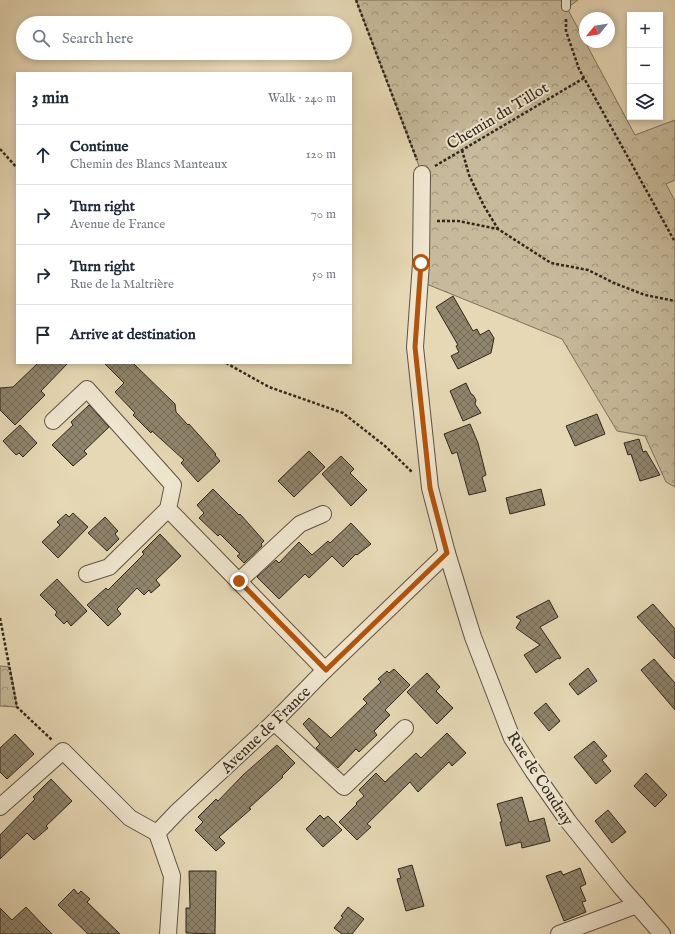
<!DOCTYPE html>
<html lang="en">
<head>
<meta charset="utf-8">
<style>
	:root { --surface:#fff; --page:#f6f6f7; --text:#1f2937; --muted:#747a83; --line:#e0e1e3 }
	body { margin:0; font-family:"IM FELL English",serif; background:var(--page); color:var(--text) }
	.controls { position:absolute; right:12px; top:12px; display:grid; overflow:hidden; border-radius:0px; box-shadow:0 2px 6px #0003 }
	.controls button { width:36px; height:36px; display:grid; place-items:center; padding:0; border:0; border-bottom:1px solid var(--line); background:var(--surface); color:var(--text); font:20px sans-serif }
	.compass { position:absolute; left:579px; top:12px; width:36px; height:36px; border-radius:50%; background:var(--surface); box-shadow:0 2px 6px #0003; rotate:240deg }
	.stop { position:absolute; width:12px; height:12px; margin:-9px; border:3px solid #b45309; border-radius:50%; background:#fff }
	.stop.end { background:#b45309; border-color:#fff; box-shadow:0 1px 4px #0008 }
	.list { margin:0; padding:0; list-style:none }
	h2 { display:flex; justify-content:space-between; align-items:center; height:52px; margin:0; padding:0 16px; font-size:17px }
	h2 small { font-size:13px; font-weight:400; color:var(--muted) }
	.list li { display:grid; grid-template-columns:26px 1fr auto; gap:12px; align-items:center; box-sizing:border-box; height:60px; padding:0 16px; border-top:1px solid var(--line) }
	.list b { display:block; font-size:15px; white-space:nowrap }
	.list p { margin:0; font-size:13px; white-space:nowrap; color:var(--muted) }
	.list em { font-size:13px; font-style:normal; color:var(--muted) }
	.icon { flex:none; width:22px; height:22px; fill:none; stroke:currentColor; stroke-width:2; stroke-linecap:round; stroke-linejoin:round }
	.map { position:relative; flex:none; width:675px; height:934px; overflow:hidden }
	.search { position:absolute; background:var(--surface); box-shadow:0 2px 6px #0003; left:16px; top:16px; width:336px; height:44px; display:flex; align-items:center; gap:10px; box-sizing:border-box; padding:0 14px; border-radius:22px; color:var(--muted); font-size:15px }
	.panel { position:absolute; background:var(--surface); box-shadow:0 2px 6px #0003; left:16px; top:72px; width:336px; height:292px; border-radius:0px }
	.map>svg:first-child { display:block }
</style>
</head>
<body>
<div class="map">
<svg width="675" height="934" viewBox="0 0 675 934">
	<defs>
		<pattern id="forest-crowns" width="20" height="18" patternUnits="userSpaceOnUse"><rect width="20" height="18" fill="#c7ba9b"/><path d="M2 6a3 3 0 1 1 6 0M12 15a3 3 0 1 1 6 0" fill="none" stroke="#a2977e"/></pattern>
		<pattern id="building-cross-hatch" width="8" height="8" patternUnits="userSpaceOnUse"><rect width="8" height="8" fill="#8f846c"/><path d="M0 0l8 8M0 8l8-8" fill="none" stroke="#756c58"/></pattern>
	</defs>
	<rect width="100%" height="100%" fill="#e6d8b5"/>
	<filter id="stains"><feTurbulence type="fractalNoise" baseFrequency=".005" numOctaves="4"/><feColorMatrix values="0 0 0 0 .2 0 0 0 0 .09 0 0 0 0 .02 0 0 0 .5 -.17"/></filter>
	<radialGradient id="worn" r=".72"><stop offset=".6" stop-color="#630" stop-opacity="0"/><stop offset="1" stop-color="#630" stop-opacity=".3"/></radialGradient>
	<g fill="url(#forest-crowns)" stroke="#7c715c">
		<polygon points="356,0 578,0 567,8 635,135 675,120 675,180 666,184 675,201 675,487 666,482 645,436 617,431 562,339 419,281 422,174"/>
		<polygon points="0,666 10,667 17,707 0,706"/>
	</g>
	<g fill="url(#building-cross-hatch)" stroke="#31281d">
		<polygon points="453,296 473,331 477,329 480,335 489,330 494,338 491,353 458,369 451,356 459,352 456,346 458,345 436,307"/>
		<polygon points="38,363 68,363 41,391 45,395 15,425 0,410 0,388 13,387"/>
		<polygon points="104,363 133,363 175,404 176,412 188,425 189,424 216,454 215,455 220,461 198,482 181,463 184,460 152,431 151,433 133,415 135,413 115,392 124,383"/>
		<polygon points="466,383 471,394 473,395 476,400 475,404 481,413 463,421 450,391"/>
		<polygon points="89,405 109,427 84,451 87,454 73,466 52,445 73,425 71,422"/>
		<polygon points="597,414 605,434 575,446 566,426"/>
		<polygon points="470,424 478,443 486,475 482,477 486,491 469,495 457,452 452,454 444,434"/>
		<polygon points="20,425 37,443 23,457 19,453 16,455 3,441"/>
		<polygon points="639,439 643,452 646,451 660,475 640,481 631,454 628,455 624,443"/>
		<polygon points="309,451 325,467 294,497 278,481"/>
		<polygon points="341,456 354,469 350,473 367,490 351,506 322,474"/>
		<polygon points="213,489 239,515 240,514 264,541 261,544 262,546 244,563 237,556 240,554 220,534 218,536 199,518 204,513 197,505"/>
		<polygon points="541,489 545,505 510,514 506,498"/>
		<polygon points="73,513 88,527 58,558 42,542 60,525 57,522 66,514 69,517"/>
		<polygon points="105,517 118,531 115,534 119,539 107,551 88,533"/>
		<polygon points="351,523 371,544 357,555 356,554 343,567 332,556 309,578 305,574 279,599 257,577 276,560 279,563 299,542 312,555 328,541 330,543"/>
		<polygon points="160,534 181,556 156,580 160,585 151,593 149,590 144,595 137,588 117,609 121,614 108,626 87,605 106,588 108,590 144,554 142,552"/>
		<polygon points="57,579 87,611 71,626 67,621 64,624 55,615 57,612 40,595"/>
		<polygon points="549,600 558,617 540,627 561,658 559,659 558,658 536,673 524,655 540,645 516,628 521,620 516,617"/>
		<polygon points="653,604 675,629 675,659 637,617"/>
		<polygon points="654,659 675,683 675,710 641,670"/>
		<polygon points="588,668 597,681 578,695 569,684"/>
		<polygon points="394,669 410,685 385,710 390,715 374,731 377,735 359,752 356,749 338,768 316,748 320,744 303,724 309,718 331,738 367,703 363,699 381,682 378,679 387,671 389,673"/>
		<polygon points="427,673 440,687 436,691 453,708 437,724 407,692"/>
		<polygon points="546,703 560,721 549,731 534,713"/>
		<polygon points="447,733 466,753 452,766 449,762 418,792 410,782 367,824 371,827 357,840 339,822 357,804 356,803 364,796 359,790 376,773 385,782 416,753 421,758"/>
		<polygon points="15,734 34,754 7,779 0,772 0,748"/>
		<polygon points="594,741 607,756 602,760 611,771 596,784 574,757"/>
		<polygon points="277,745 295,763 282,776 283,777 249,808 251,809 219,837 225,843 216,851 195,830 203,822 198,817 216,799 218,801 243,775"/>
		<polygon points="646,773 667,795 655,807 634,786"/>
		<polygon points="51,779 72,801 46,826 48,828 34,840 27,833 0,859 0,835 35,799 33,797"/>
		<polygon points="522,797 529,822 544,818 550,841 522,848 521,842 506,846 500,822 502,822 497,804"/>
		<polygon points="608,810 626,832 612,843 595,821"/>
		<polygon points="320,815 324,819 328,816 342,830 323,847 306,829"/>
		<polygon points="412,865 424,906 406,911 397,879 401,878 398,869"/>
		<polygon points="580,868 586,884 580,887 586,901 582,902 586,912 564,921 546,876 561,871 563,875"/>
		<polygon points="189,871 216,871 215,934 186,933 186,908 190,908"/>
		<polygon points="74,889 78,894 81,891 90,899 87,902 120,934 88,934 58,905"/>
		<polygon points="26,907 43,925 52,934 0,934 0,908 12,920"/>
		<polygon points="348,907 364,919 352,934 342,934 334,928 343,917 341,916"/>
	</g>
	<g fill="none" stroke-linecap="round" stroke-linejoin="round">
		<g stroke="#5e5443" stroke-width="10">
			<polyline id="service" points="566,0 566,7"/>
		</g>
		<g stroke="#5e5443" stroke-width="18">
			<g id="minor">
				<polyline points="422,174 421,263 415,347 430,488 447,553 459,592 473,637 512,738 533,771 568,821 620,886 662,934"/>
				<polyline points="53,421 87,389 173,485 168,509 325,670"/>
				<polyline points="87,574 109,567 168,509"/>
				<polyline points="239,581 300,524 323,514"/>
				<polyline points="274,722 344,787 405,728"/>
				<polyline points="0,807 63,751 130,818 157,833"/>
				<polyline points="168,934 172,876 157,833 178,811 274,722 325,670 447,553"/>
				<polyline points="559,934 637,905"/>
			</g>
		</g>
		<g stroke="#31281d" stroke-width="2.5" stroke-dasharray="3 2" stroke-linecap="butt">
			<polyline points="356,0 417,160"/>
			<polyline points="566,19 566,31 579,69 675,242"/>
			<polyline points="0,149 17,168"/>
			<polyline points="462,150 469,175 484,206 498,229"/>
			<polyline points="435,166 584,78"/>
			<polyline points="437,221 458,221 498,229 551,263 588,270 614,283 645,295 675,301"/>
			<polyline points="226,363 269,387 343,413 385,446 412,472"/>
			<polyline points="0,618 17,707 52,740"/>
		</g>
		<use href="#service" stroke="#efe6cf" stroke-width="8"/>
		<use href="#minor" stroke="#efe6cf" stroke-width="16"/>
	</g>
	<g fill="none" stroke-linecap="round" stroke-linejoin="round">
		<polyline stroke="#b45309" stroke-width="5" points="239,581 326,670 447,553 430,488 415,347 421,263"/>
	</g>
	<g text-anchor="middle" stroke-width="4" stroke-linejoin="round" paint-order="stroke">
		<g font-size="16" fill="#31281d" stroke="#efe6cf">
			<text transform="translate(497 115) rotate(-31)" y="6">Chemin du Tillot</text>
			<text transform="translate(265 729) rotate(-44)" y="6">Avenue de France</text>
			<text transform="translate(541 778) rotate(57)" y="6">Rue de Coudray</text>
		</g>
	</g>
	<rect width="100%" height="100%" filter="url(#stains)"/>
	<rect width="100%" height="100%" fill="url(#worn)"/>
</svg>
<div class="controls">
<button>+</button>
<button>−</button>
<button><svg class="icon" aria-label="layers" viewBox="0 0 24 24"><path d="M12 4l9 5-9 5-9-5zM3 14l9 5 9-5"/></svg></button>
</div>
<svg class="compass" viewBox="-18 -18 36 36"><path d="M0-13l5 13h-10z" fill="#e53935"/><path d="M0 13l5-13h-10z" fill="#747a83"/></svg>
<div class="stop" style="left:421px;top:263px"></div>
<div class="stop end" style="left:239px;top:581px"></div>
<div class="search"><svg class="icon" aria-label="search" viewBox="0 0 24 24"><circle cx="10" cy="10" r="6"/><path d="M15 15l6 6"/></svg>Search here</div>
<section class="panel">
<h2>3 min<small>Walk · 240 m</small></h2>
<ul class="list">
<li><svg class="icon" aria-label="ahead" viewBox="0 0 24 24"><path d="M12 20V5M6 11l6-6 6 6"/></svg><div><b>Continue</b><p>Chemin des Blancs Manteaux</p></div><em>120 m</em></li>
<li><svg class="icon" aria-label="right" viewBox="0 0 24 24"><path d="M7 20v-9h11M14 6l5 5-5 5"/></svg><div><b>Turn right</b><p>Avenue de France</p></div><em>70 m</em></li>
<li><svg class="icon" aria-label="right" viewBox="0 0 24 24"><path d="M7 20v-9h11M14 6l5 5-5 5"/></svg><div><b>Turn right</b><p>Rue de la Maltrière</p></div><em>50 m</em></li>
<li><svg class="icon" aria-label="arrive" viewBox="0 0 24 24"><path d="M6 21V4h12l-3 4 3 4H6"/></svg><div><b>Arrive at destination</b></div></li>
</ul>
</section>
</div>
</body>
</html>
